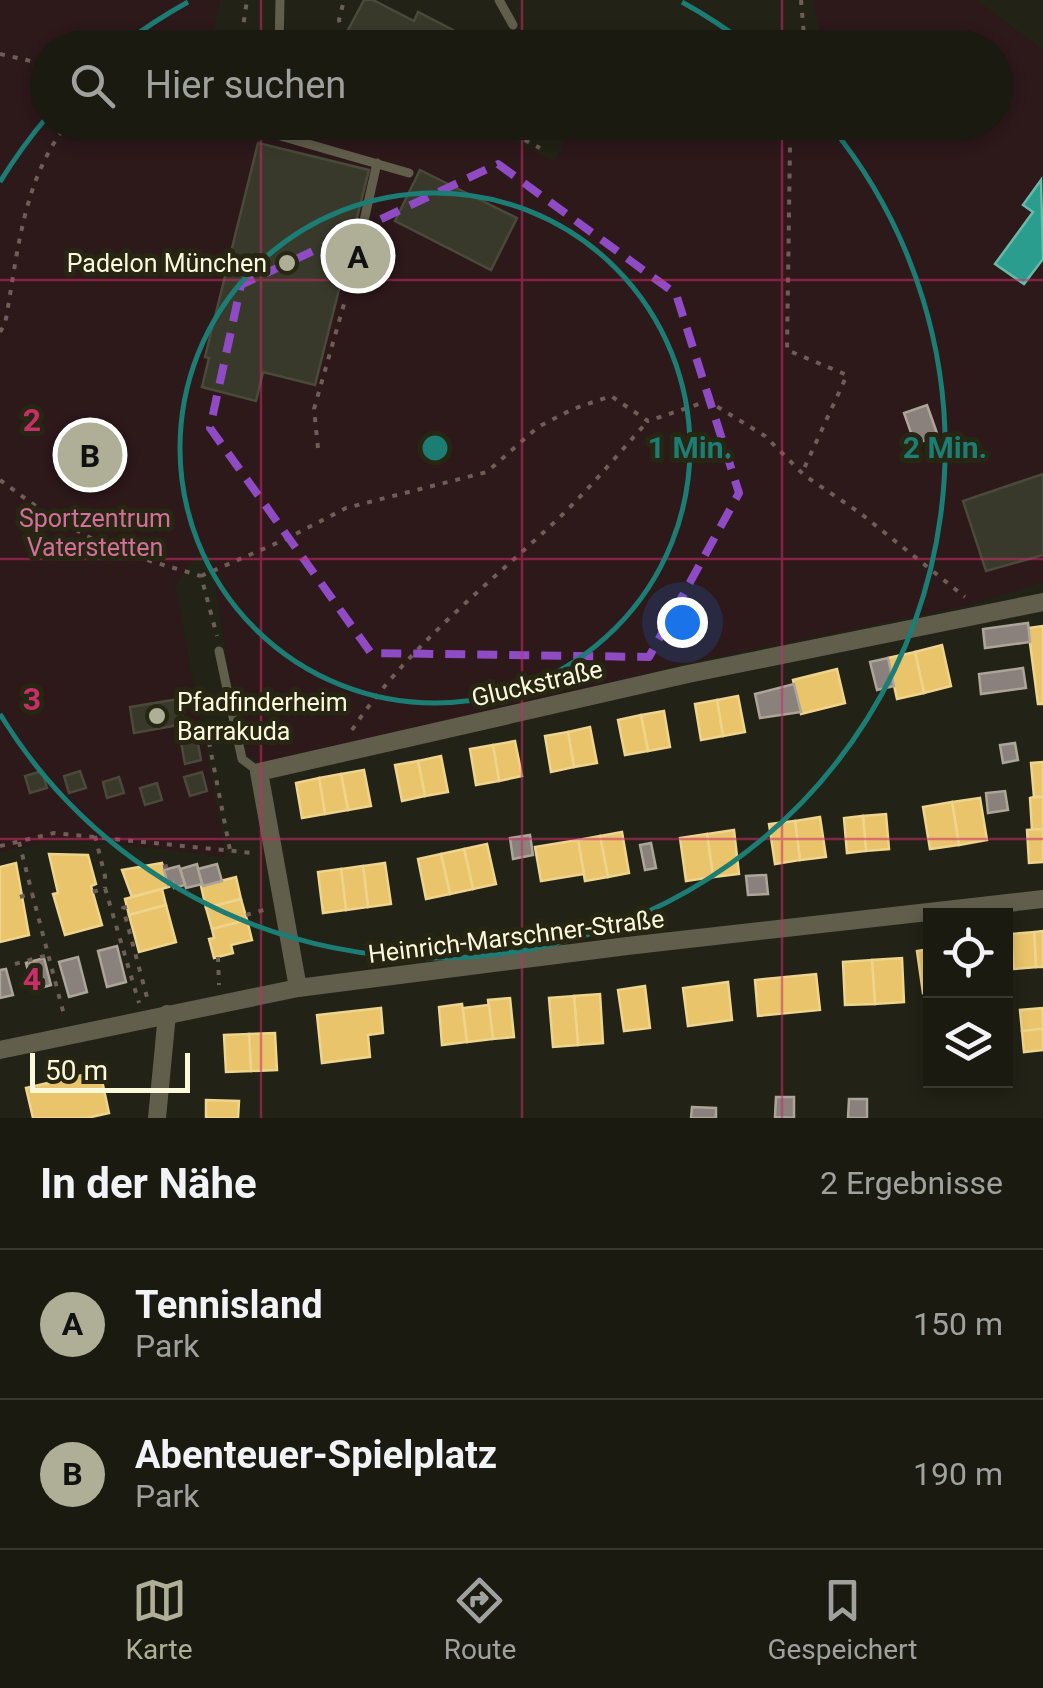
<!DOCTYPE html>
<html lang="de">
<head>
<meta charset="utf-8">
<style>
	:root { --surface:#1a1a10; --page:#232319; --text:#f1f3f6; --muted:#9fa19f; --line:#383830; --accent:#afae96 }
	body { margin:0; font-family:Roboto,sans-serif; background:var(--page); color:var(--text) }
	.controls { position:absolute; right:30px; bottom:30px; display:grid; overflow:hidden; border-radius:0px; box-shadow:0 5px 15px #0003 }
	.controls button { width:90px; height:90px; display:grid; place-items:center; padding:0; border:0; border-bottom:2px solid var(--line); background:var(--surface); color:var(--text); font:50px sans-serif }
	.scale { position:absolute; left:30px; bottom:25px; width:160px; box-sizing:border-box; padding-left:10px; border:5px solid #fbf9db; border-top:0; font-size:28px; line-height:35px; white-space:nowrap; color:#fbf9db; -webkit-text-stroke:8px #262612; paint-order:stroke }
	.you { position:absolute; left:682px; top:622px; width:35px; height:35px; margin:-25px; border:8px solid #fff; border-radius:50%; background:#1a73e8; box-shadow:0 0 0 15px #1a73e833 }
	.badge { display:grid; place-items:center; width:65px; height:65px; border-radius:50%; background:var(--accent); color:#111; font-size:32px; font-weight:700 }
	.pin { position:absolute; translate:-50% -50%; border:5px solid #fff; box-shadow:0 2px 10px #0006 }
	.list { margin:0; padding:0; list-style:none }
	h2 { display:flex; justify-content:space-between; align-items:center; height:130px; margin:0; padding:0 40px; font-size:42px }
	h2 small { font-size:32px; font-weight:400; color:var(--muted) }
	.list li { display:grid; grid-template-columns:65px 1fr auto; gap:30px; align-items:center; box-sizing:border-box; height:150px; padding:0 40px; border-top:2px solid var(--line) }
	.list b { display:block; font-size:38px; white-space:nowrap }
	.list p { margin:0; font-size:32px; white-space:nowrap; color:var(--muted) }
	.list em { font-size:32px; font-style:normal; color:var(--muted) }
	.icon { flex:none; width:55px; height:55px; fill:none; stroke:currentColor; stroke-width:2; stroke-linecap:round; stroke-linejoin:round }
	.map { position:relative; flex:none; width:1043px; height:1118px; overflow:hidden }
	.search { position:absolute; background:var(--surface); box-shadow:0 5px 15px #0003; left:30px; right:30px; top:30px; height:110px; display:flex; align-items:center; gap:25px; box-sizing:border-box; padding:0 35px; border-radius:55px; color:var(--muted); font-size:38px }
	.sheet { height:430px; background:var(--surface) }
	nav { display:flex; justify-content:space-around; align-items:center; box-sizing:border-box; height:140px; border-top:2px solid var(--line); background:var(--surface); font-size:28px; color:var(--muted) }
	nav a { display:grid; justify-items:center; gap:5px }
	nav .on { color:var(--accent) }
	.map>svg:first-child { display:block }
</style>
</head>
<body>
<div class="map">
<svg width="1043" height="1118" viewBox="0 0 1043 1118">
	<rect width="100%" height="100%" fill="#222216"/>
	<polygon fill="#2d181a" points="0,0 220,0 210,47 48,48 48,122 230,122 231,129 299,135 303,123 478,123 555,162 571,123 844,140 840,123 996,122 996,48 823,47 813,0 976,0 1043,50 1043,582 974,604 682,664 539,701 261,764 248,755 228,665 211,556 196,555 175,585 226,857 104,842 55,840 0,852"/>
	<g fill="#e9c46a" stroke="#eed48c" stroke-width="2.5">
		<polygon points="1043,626 1043,704 1038,704 1028,628"/>
		<polygon points="942,645 951,686 924,693 915,652"/>
		<polygon points="915,652 924,693 897,699 888,658"/>
		<polygon points="837,669 845,703 801,714 793,680"/>
		<polygon points="738,696 745,732 723,736 717,700"/>
		<polygon points="717,700 723,736 701,740 695,704"/>
		<polygon points="664,711 670,747 648,751 641,715"/>
		<polygon points="641,715 648,751 625,755 618,720"/>
		<polygon points="590,727 597,763 574,767 568,732"/>
		<polygon points="568,732 574,767 551,772 545,736"/>
		<polygon points="515,741 522,776 499,781 493,745"/>
		<polygon points="493,745 499,781 476,785 470,749"/>
		<polygon points="441,756 448,792 425,796 418,761"/>
		<polygon points="418,761 425,796 402,801 395,765"/>
		<polygon points="1043,762 1043,797 1034,797 1031,763"/>
		<polygon points="364,770 371,806 348,810 341,774"/>
		<polygon points="341,774 348,810 325,814 319,778"/>
		<polygon points="319,778 325,814 302,818 296,783"/>
		<polygon points="1034,797 1043,797 1043,829 1032,830 1030,798"/>
		<polygon points="980,798 987,840 959,845 952,802"/>
		<polygon points="952,802 959,845 930,849 923,807"/>
		<polygon points="886,814 889,849 866,851 863,816"/>
		<polygon points="863,816 866,851 847,853 844,818"/>
		<polygon points="820,817 826,857 800,860 795,821"/>
		<polygon points="795,821 800,860 775,864 769,824"/>
		<polygon points="1043,829 1043,862 1029,863 1027,830"/>
		<polygon points="734,830 739,874 713,877 707,834"/>
		<polygon points="622,832 629,873 608,877 600,836"/>
		<polygon points="707,834 713,877 686,881 680,838"/>
		<polygon points="600,836 608,877 585,881 578,840"/>
		<polygon points="578,840 584,874 541,881 535,847"/>
		<polygon points="487,844 496,884 473,889 464,849"/>
		<polygon points="464,849 473,889 450,894 441,854"/>
		<polygon points="49,854 88,855 96,884 91,886 102,925 65,935 53,894 58,893"/>
		<polygon points="441,854 450,894 426,899 418,859"/>
		<polygon points="16,863 29,935 0,942 0,867"/>
		<polygon points="162,863 169,887 132,897 122,870"/>
		<polygon points="385,863 391,904 368,907 363,866"/>
		<polygon points="363,866 368,907 346,910 341,869"/>
		<polygon points="341,869 346,910 323,913 318,872"/>
		<polygon points="236,877 241,899 206,908 201,886"/>
		<polygon points="162,889 166,905 129,915 125,899"/>
		<polygon points="241,899 247,920 212,929 206,908"/>
		<polygon points="166,905 176,942 139,952 129,915"/>
		<polygon points="247,920 252,940 231,945 233,953 214,958 209,939 214,938 212,929"/>
		<polygon points="1043,931 1043,967 1036,967 1034,932"/>
		<polygon points="1034,932 1036,967 1014,969 1011,934"/>
		<polygon points="930,949 930,992 923,993 917,951"/>
		<polygon points="902,958 904,1002 875,1004 872,960"/>
		<polygon points="872,960 875,1004 845,1005 843,962"/>
		<polygon points="816,974 820,1010 758,1016 755,980"/>
		<polygon points="728,982 732,1020 688,1026 683,988"/>
		<polygon points="645,986 650,1028 624,1031 618,990"/>
		<polygon points="600,994 603,1043 578,1045 574,996"/>
		<polygon points="574,996 578,1045 553,1047 549,998"/>
		<polygon points="510,998 514,1037 493,1039 488,1000"/>
		<polygon points="462,1004 467,1042 442,1045 439,1007"/>
		<polygon points="489,1005 493,1039 467,1042 463,1008"/>
		<polygon points="381,1008 383,1033 368,1035 370,1057 322,1063 317,1015"/>
		<polygon points="1042,1008 1043,1029 1022,1031 1020,1010"/>
		<polygon points="1040,1029 1043,1029 1043,1050 1024,1052 1022,1031"/>
		<polygon points="275,1033 277,1070 251,1071 249,1034"/>
		<polygon points="249,1034 251,1071 226,1072 224,1035"/>
		<polygon points="100,1071 109,1113 87,1118 33,1118 26,1088"/>
		<polygon points="206,1100 239,1101 238,1118 206,1118"/>
	</g>
	<polygon fill="#2a9d8f" stroke="#69b9a6" stroke-width="2.5" points="1041,180 1043,259 1024,284 995,264 1033,212 1023,205"/>
	<g fill="#8a817c" stroke="#aca598" stroke-width="2.5">
		<polygon points="927,405 938,436 915,444 904,413"/>
		<polygon points="1028,623 1030,642 985,648 983,629"/>
		<polygon points="888,658 894,686 877,690 870,662"/>
		<polygon points="1023,668 1026,688 981,694 979,674"/>
		<polygon points="794,684 801,712 760,718 755,694"/>
		<polygon points="1015,743 1018,760 1003,763 1000,745"/>
		<polygon points="1005,791 1008,810 988,813 986,793"/>
		<polygon points="530,835 533,855 513,859 510,838"/>
		<polygon points="651,843 656,868 645,870 640,845"/>
		<polygon points="197,864 202,884 186,888 180,869"/>
		<polygon points="217,864 222,881 203,886 198,869"/>
		<polygon points="179,866 185,885 174,888 173,883 168,885 164,870"/>
		<polygon points="766,875 768,894 748,895 746,876"/>
		<polygon points="117,946 126,982 107,987 98,951"/>
		<polygon points="78,957 87,992 69,997 59,962"/>
		<polygon points="44,958 51,985 33,990 26,963"/>
		<polygon points="6,969 13,995 0,998 0,970"/>
		<polygon points="776,1097 794,1097 794,1118 775,1117"/>
		<polygon points="849,1099 867,1099 867,1118 848,1118"/>
		<polygon points="692,1107 716,1108 716,1118 691,1118"/>
	</g>
	<g fill="#39392b" stroke="#4a4a3a" stroke-width="2.5">
		<polygon points="364,0 373,0 414,21 418,12 488,48 376,48 347,32"/>
		<polygon points="523,122 559,122 552,137"/>
		<polygon points="258,143 369,170 315,385 263,372 256,401 202,387 209,358 205,357"/>
		<polygon points="420,170 517,218 491,270 395,221"/>
		<polygon points="1043,474 1043,555 986,571 963,501"/>
		<polygon points="179,699 184,724 134,733 130,707"/>
		<polygon points="197,738 201,760 185,764 181,742"/>
		<polygon points="42,771 47,788 30,793 25,776"/>
		<polygon points="80,771 86,788 69,793 64,776"/>
		<polygon points="202,772 207,791 190,796 184,777"/>
		<polygon points="119,777 124,793 107,798 103,782"/>
		<polygon points="157,783 162,800 145,805 140,788"/>
	</g>
	<g fill="none" stroke-linecap="round" stroke-linejoin="round">
		<g stroke="#6e5e57" stroke-width="4" stroke-dasharray="5 8" stroke-linecap="butt">
			<polyline points="801,0 805,48"/>
			<polyline points="240,48 247,0"/>
			<polyline points="344,48 339,20 344,0"/>
			<polyline points="0,54 48,65"/>
			<polyline points="490,122 540,148"/>
			<polyline points="795,122 790,145 787,350 847,375 802,473"/>
			<path d="M 0,332 L 5,324 C 18,254 22,179 69,122"/>
			<polyline points="318,448 314,409 346,297"/>
			<polyline points="0,480 48,515 113,550 201,576 217,636"/>
			<polyline points="201,576 286,539 346,508 487,472 538,427 573,409 611,396 648,421 708,401 765,436 804,475 860,513 965,597"/>
			<path d="M 352,730 C 406,648 489,584 560,517 C 591,487 619,453 648,421"/>
			<polyline points="209,742 230,850"/>
			<polyline points="95,836 105,876 105,888"/>
			<polyline points="19,842 32,893"/>
			<polyline points="0,846 54,833 253,853"/>
			<polyline points="163,867 172,865"/>
			<polyline points="93,892 105,888 139,1003"/>
			<polyline points="20,897 32,893 64,1015"/>
			<polyline points="127,907 123,908 148,1001"/>
			<polyline points="246,915 264,910"/>
			<polyline points="218,957 219,985"/>
			<polyline points="15,964 48,955"/>
		</g>
		<g stroke="#615e4c" stroke-width="9">
			<polyline points="499,0 513,25"/>
			<polyline points="279,48 280,0"/>
			<polyline points="256,122 253,128 409,173"/>
			<polyline points="350,283 377,163"/>
			<polyline points="219,651 242,759 259,772"/>
			<polyline points="206,727 224,726 237,738"/>
		</g>
		<g stroke="#615e4c" stroke-width="18">
			<polyline points="298,988 259,772 688,674 1043,602"/>
			<polyline points="0,1050 298,988 627,946 1043,899"/>
			<polyline points="157,1118 167,1014"/>
		</g>
	</g>
	<path fill="none" stroke="#8e4bc3" stroke-width="8" stroke-dasharray="20 12" stroke-linejoin="round" d="M 498,164 L 676,294 L 739,493 L 649,657 L 371,653 L 210,428 L 241,285 Z"/>
	<path fill="none" stroke="#c82e68" stroke-width="2.5" stroke-opacity="0.55" d="M 261,0 L 261,48M 522,0 L 522,48M 782,0 L 782,48M 261,122 L 261,1118M 522,122 L 522,1118M 782,122 L 782,1118M 0,280 L 1043,280M 0,559 L 1043,559M 0,839 L 1043,839"/>
	<g fill="none" stroke="#1b7d73" stroke-width="5">
		<circle cx="435" cy="448" r="255"/>
		<path d="M0 182A510 510 0 0 1 47 117M121 46A510 510 0 0 1 188 2M682 2A510 510 0 0 1 749 46M829 124A510 510 0 1 1 0 714"/>
	</g>
	<g fill="#afae96" stroke="#262612" stroke-width="4">
		<circle cx="287" cy="263" r="10"/>
		<circle cx="157" cy="716" r="10"/>
	</g>
	<g text-anchor="middle" stroke-width="10" stroke-linejoin="round" paint-order="stroke">
		<g font-size="25" fill="#fbf9db" stroke="#262612" text-anchor="end">
			<text x="267" y="272">Padelon München</text>
			<text x="177" y="711" text-anchor="start">Pfadfinderheim<tspan x="177" dy="29">Barrakuda</tspan></text>
		</g>
		<g font-size="25" fill="#d46e9a" stroke="#262612">
			<text x="95" y="527">Sportzentrum<tspan x="95" dy="29">Vaterstetten</tspan></text>
		</g>
		<g font-size="25" fill="#fbf9db" stroke="#262612">
			<text transform="translate(537 683) rotate(-13)" y="9">Gluckstraße</text>
			<text transform="translate(516 936) rotate(-7)" y="9">Heinrich-Marschner-Straße</text>
		</g>
	</g>
	<g font-size="32" text-anchor="middle" font-weight="bold" fill="#c82e68" stroke="#262612" stroke-width="10" stroke-linejoin="round" paint-order="stroke">
		<text x="32" y="431">2</text>
		<text x="32" y="710">3</text>
		<text x="32" y="990">4</text>
	</g>
	<circle cx="435" cy="448" r="15" fill="#1b7d73" stroke="#262612" stroke-width="5"/>
	<g font-size="30" text-anchor="middle" font-weight="bold" fill="#1b7d73" stroke="#262612" stroke-width="10" stroke-linejoin="round" paint-order="stroke">
		<text x="690" y="458">1 Min.</text>
		<text x="945" y="458">2 Min.</text>
	</g>
</svg>
<div class="controls">
<button><svg class="icon" aria-label="locate" viewBox="0 0 24 24"><circle cx="12" cy="12" r="6"/><path d="M12 2v4M12 18v4M2 12h4M18 12h4"/></svg></button>
<button><svg class="icon" aria-label="layers" viewBox="0 0 24 24"><path d="M12 4l9 5-9 5-9-5zM3 14l9 5 9-5"/></svg></button>
</div>
<div class="scale">50 m</div>
<div class="you"></div>
<div class="pin badge" style="left:358px;top:256px">A</div>
<div class="pin badge" style="left:90px;top:455px">B</div>
<div class="search"><svg class="icon" aria-label="search" viewBox="0 0 24 24"><circle cx="10" cy="10" r="6"/><path d="M15 15l6 6"/></svg>Hier suchen</div>
</div>
<section class="sheet">
<h2>In der Nähe<small>2 Ergebnisse</small></h2>
<ul class="list">
<li><span class="badge">A</span><div><b>Tennisland</b><p>Park</p></div><em>150 m</em></li>
<li><span class="badge">B</span><div><b>Abenteuer-Spielplatz</b><p>Park</p></div><em>190 m</em></li>
</ul>
</section>
<nav>
<a class="on"><svg class="icon" aria-label="map" viewBox="0 0 24 24"><path d="M3 6l6-2 6 2 6-2v14l-6 2-6-2-6 2zM9 4v14M15 6v14"/></svg>Karte</a>
<a><svg class="icon" aria-label="directions" viewBox="0 0 24 24"><path d="M12 3l9 9-9 9-9-9zM9 14v-3h6M13 9l2 2-2 2"/></svg>Route</a>
<a><svg class="icon" aria-label="saved" viewBox="0 0 24 24"><path d="M7 4h10v16l-5-4-5 4z"/></svg>Gespeichert</a>
</nav>
</body>
</html>
